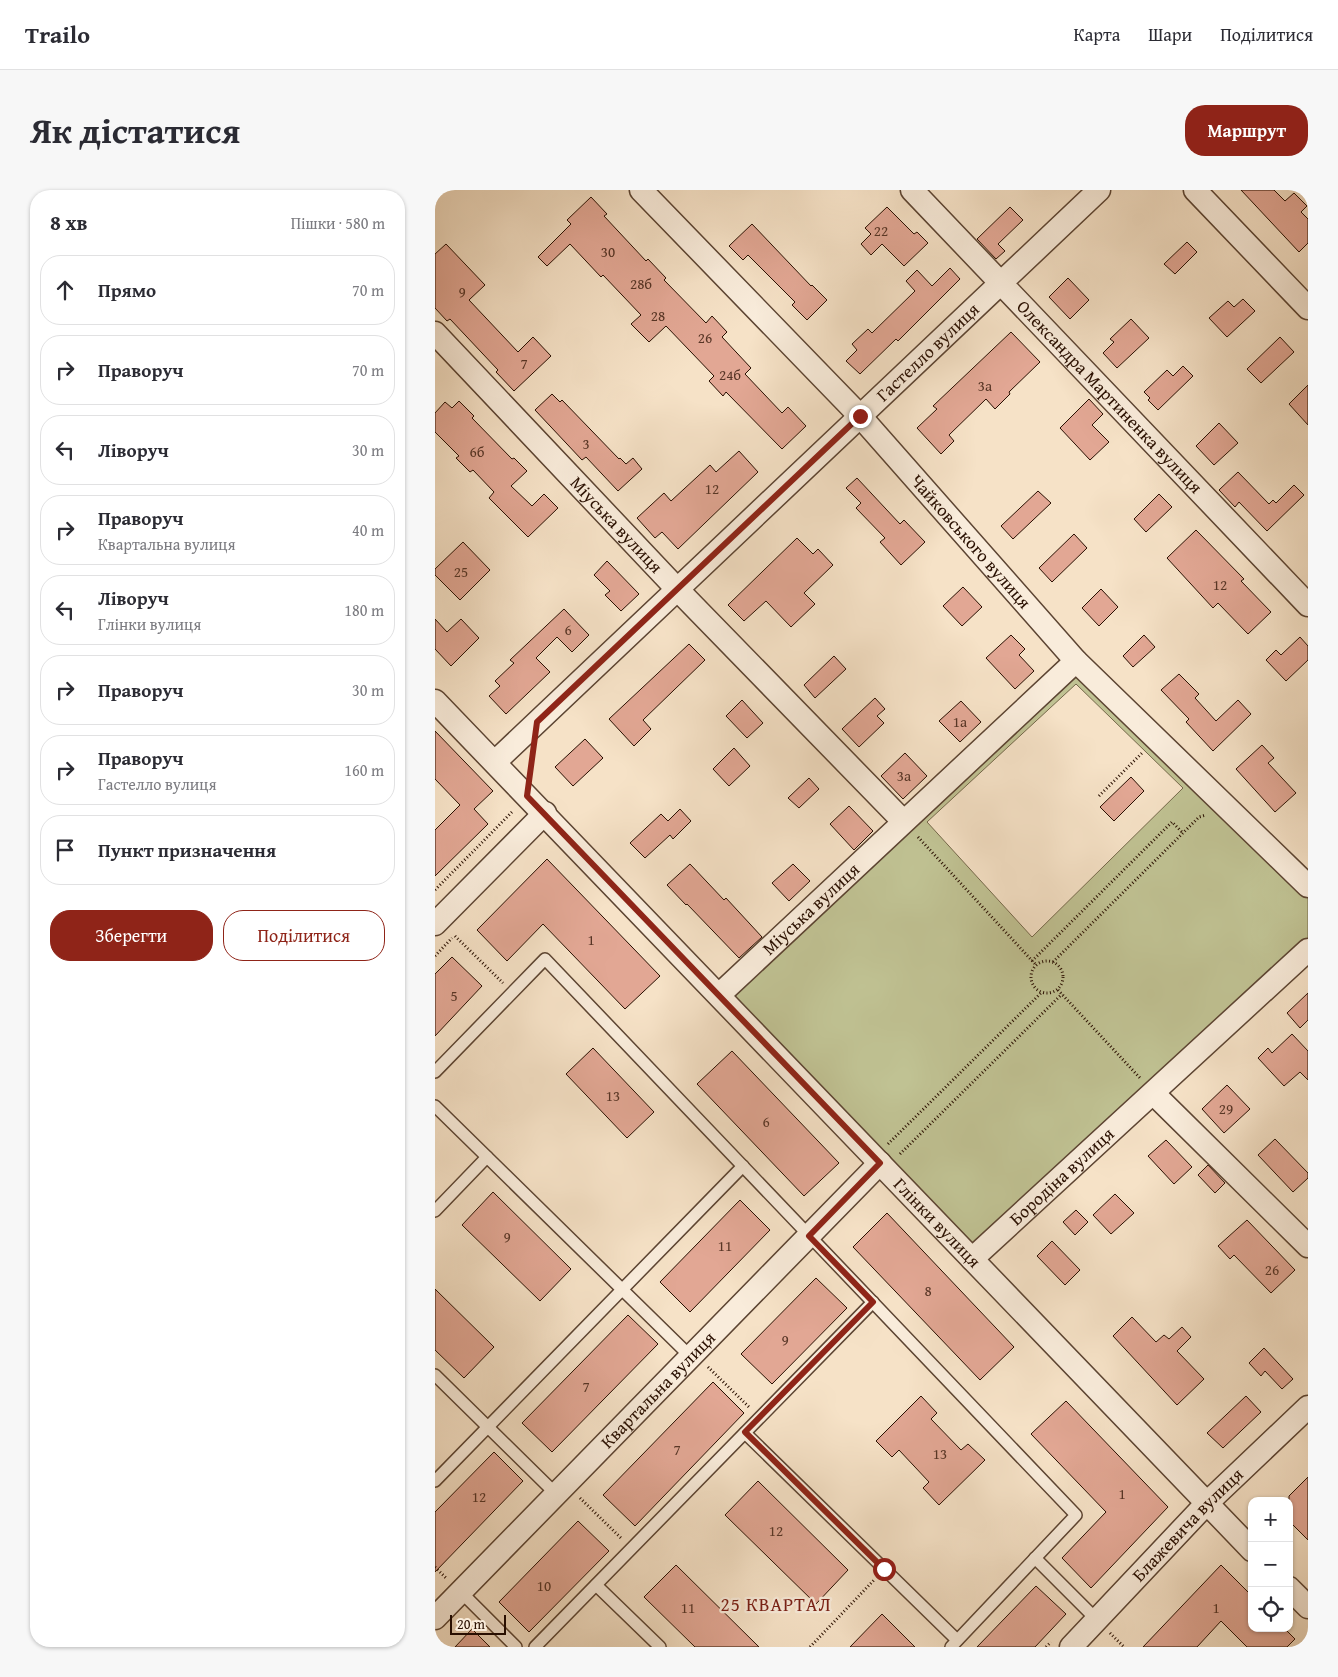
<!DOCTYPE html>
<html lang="uk">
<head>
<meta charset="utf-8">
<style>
	:root { --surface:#fff; --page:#f7f7f7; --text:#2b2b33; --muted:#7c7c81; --line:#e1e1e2; --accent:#8f2418 }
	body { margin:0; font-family:"Gentium Book Plus",serif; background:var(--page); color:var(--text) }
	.controls { position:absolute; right:15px; bottom:15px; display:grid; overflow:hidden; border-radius:10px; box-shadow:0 1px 4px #0004 }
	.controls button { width:45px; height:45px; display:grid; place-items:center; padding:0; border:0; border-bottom:1px solid var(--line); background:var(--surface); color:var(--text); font:25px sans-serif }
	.scale { position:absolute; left:15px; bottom:12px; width:56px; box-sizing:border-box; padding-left:5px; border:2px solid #290f01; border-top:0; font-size:14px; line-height:18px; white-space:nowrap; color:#290f01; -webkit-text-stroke:4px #f9ecdb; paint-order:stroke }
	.stop { position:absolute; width:15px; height:15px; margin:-11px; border:4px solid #8f2418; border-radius:50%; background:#fff }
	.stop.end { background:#8f2418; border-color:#fff; box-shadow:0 1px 5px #0008 }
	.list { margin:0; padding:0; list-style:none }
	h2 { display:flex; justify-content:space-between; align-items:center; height:65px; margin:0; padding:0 20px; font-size:21px }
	h2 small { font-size:16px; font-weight:400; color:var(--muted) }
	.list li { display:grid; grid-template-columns:32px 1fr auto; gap:15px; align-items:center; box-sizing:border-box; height:70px; margin:0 10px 10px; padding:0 10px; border:1px solid var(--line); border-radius:20px }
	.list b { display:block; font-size:19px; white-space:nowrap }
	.list p { margin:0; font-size:16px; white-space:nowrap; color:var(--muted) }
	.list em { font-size:16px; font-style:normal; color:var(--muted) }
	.actions { display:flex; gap:10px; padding:15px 20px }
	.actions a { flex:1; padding:11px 0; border:1px solid var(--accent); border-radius:20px; text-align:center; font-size:18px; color:var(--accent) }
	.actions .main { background:var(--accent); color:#fff }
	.icon { flex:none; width:28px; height:28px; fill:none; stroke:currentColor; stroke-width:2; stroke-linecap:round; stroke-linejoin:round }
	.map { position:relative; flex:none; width:873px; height:1457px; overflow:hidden; border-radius:20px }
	header { display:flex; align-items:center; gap:30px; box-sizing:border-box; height:70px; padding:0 25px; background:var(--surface); border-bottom:1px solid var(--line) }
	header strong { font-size:24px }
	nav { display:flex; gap:28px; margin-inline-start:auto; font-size:18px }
	.intro { display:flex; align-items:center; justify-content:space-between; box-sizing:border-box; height:120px; padding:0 30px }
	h1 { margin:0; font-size:35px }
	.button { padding:12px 22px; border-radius:20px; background:var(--accent); color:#fff; font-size:18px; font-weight:700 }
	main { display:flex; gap:30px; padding:0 30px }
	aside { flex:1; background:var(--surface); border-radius:20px; box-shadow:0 1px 4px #0004 }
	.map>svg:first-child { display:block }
</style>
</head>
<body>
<header>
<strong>Trailo</strong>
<nav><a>Карта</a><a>Шари</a><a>Поділитися</a></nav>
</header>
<div class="intro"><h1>Як дістатися</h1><a class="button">Маршрут</a></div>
<main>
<aside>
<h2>8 хв<small>Пішки · 580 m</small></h2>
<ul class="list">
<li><svg class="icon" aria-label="ahead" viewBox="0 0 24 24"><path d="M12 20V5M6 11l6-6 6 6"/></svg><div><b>Прямо</b></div><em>70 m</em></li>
<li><svg class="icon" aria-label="right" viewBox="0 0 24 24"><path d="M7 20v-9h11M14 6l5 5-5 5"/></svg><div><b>Праворуч</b></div><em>70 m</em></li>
<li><svg class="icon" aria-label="left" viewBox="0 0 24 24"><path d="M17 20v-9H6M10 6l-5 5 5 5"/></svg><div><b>Ліворуч</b></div><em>30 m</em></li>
<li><svg class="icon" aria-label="right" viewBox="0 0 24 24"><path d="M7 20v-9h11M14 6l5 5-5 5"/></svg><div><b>Праворуч</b><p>Квартальна вулиця</p></div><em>40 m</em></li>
<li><svg class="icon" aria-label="left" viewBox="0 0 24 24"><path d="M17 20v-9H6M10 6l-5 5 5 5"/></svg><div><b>Ліворуч</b><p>Глінки вулиця</p></div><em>180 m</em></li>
<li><svg class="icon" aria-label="right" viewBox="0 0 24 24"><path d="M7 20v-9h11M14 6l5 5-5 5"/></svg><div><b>Праворуч</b></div><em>30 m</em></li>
<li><svg class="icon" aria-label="right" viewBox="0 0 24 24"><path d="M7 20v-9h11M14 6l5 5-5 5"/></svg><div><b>Праворуч</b><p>Гастелло вулиця</p></div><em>160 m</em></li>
<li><svg class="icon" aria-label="arrive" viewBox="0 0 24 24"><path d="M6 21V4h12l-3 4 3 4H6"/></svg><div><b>Пункт призначення</b></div></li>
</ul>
<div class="actions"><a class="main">Зберегти</a><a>Поділитися</a></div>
</aside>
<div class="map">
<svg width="873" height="1457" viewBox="0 0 873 1457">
	<rect width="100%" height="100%" fill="#f6e2c7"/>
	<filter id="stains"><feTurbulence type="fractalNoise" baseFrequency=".004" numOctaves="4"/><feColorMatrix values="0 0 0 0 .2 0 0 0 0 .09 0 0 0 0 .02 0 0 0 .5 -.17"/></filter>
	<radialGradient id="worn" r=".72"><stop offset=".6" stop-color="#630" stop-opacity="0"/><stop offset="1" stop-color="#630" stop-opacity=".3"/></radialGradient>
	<path fill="#c0c293" stroke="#74684a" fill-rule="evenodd" d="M 640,478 L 873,704 L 873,752 L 537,1062 L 291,805 ZM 641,494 L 748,598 L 597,747 L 492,632 Z"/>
	<g fill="#e2a794" stroke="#290f01">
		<polygon points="806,0 839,0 850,11 859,3 872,16 866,22 873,29 873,53 864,62"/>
		<polygon points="156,7 172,24 169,26 211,71 213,69 231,88 229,90 271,133 277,126 292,142 287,147 316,178 310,184 347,223 353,217 371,236 347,259 291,202 288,206 274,191 279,186 231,136 214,152 196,134 206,125 168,85 166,87 135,54 112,76 103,67 136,34 132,30"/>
		<polygon points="452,17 479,44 482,42 493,53 469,76 447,54 436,65 426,54 436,44 430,38"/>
		<polygon points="575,17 588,30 563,54 570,61 561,69 542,49"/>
		<polygon points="317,34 376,96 377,95 392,110 372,130 357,115 360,112 313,65 308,70 294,56"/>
		<polygon points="752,52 762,62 740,84 729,74"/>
		<polygon points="11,54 50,95 34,110 83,162 98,147 116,166 79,201 61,182 63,180 15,129 12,131 0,118 0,64"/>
		<polygon points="515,78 525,89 463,151 461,149 425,184 411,171 422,160 417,154 433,139 437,143 480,101 471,91 482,80 497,96"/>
		<polygon points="633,88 654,110 635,129 614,107"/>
		<polygon points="808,109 820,121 792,147 774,128 793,111 799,117"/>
		<polygon points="696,129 714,148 682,178 668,163 679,152 675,149"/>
		<polygon points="576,142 605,172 574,202 575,204 560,219 551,209 514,245 519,251 506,264 482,238 502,219 498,216"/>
		<polygon points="845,147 859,162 826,193 812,179"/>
		<polygon points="748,176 758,186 723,220 713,210 715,208 709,202 732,180 738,186"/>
		<polygon points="873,195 873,235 854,214"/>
		<polygon points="117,204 125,212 127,210 184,269 185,268 191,274 198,268 207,279 183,301 151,267 147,270 100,220"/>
		<polygon points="654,209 668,224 657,235 674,252 655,270 625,238"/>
		<polygon points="24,211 39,226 37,228 77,269 79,268 92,281 76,296 97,316 109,304 123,318 93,347 54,308 59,302 38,280 35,282 21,268 24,266 0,242 0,223 10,212 17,218"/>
		<polygon points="784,233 803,253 779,275 761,256"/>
		<polygon points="304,261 323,282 243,359 227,342 220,348 202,328 229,303 236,311 275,275 281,282"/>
		<polygon points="803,282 834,314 838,310 841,313 859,295 869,305 832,341 804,312 800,317 784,300"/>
		<polygon points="422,288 465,334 469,330 490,352 466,375 445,352 450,348 421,318 426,313 411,298"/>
		<polygon points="603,301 616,313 578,349 566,336"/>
		<polygon points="724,304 737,317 711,342 699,329"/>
		<polygon points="761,340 809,389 806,391 836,422 813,444 783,413 778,418 732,368"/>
		<polygon points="639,344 652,358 617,392 604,378"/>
		<polygon points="362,348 378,364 383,359 398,375 369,403 380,414 356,437 331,411 309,431 293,415"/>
		<polygon points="28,352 55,380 25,410 0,385 0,379"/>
		<polygon points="172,371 204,404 186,421 170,405 175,401 159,385"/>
		<polygon points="528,397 547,417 527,436 508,416"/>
		<polygon points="666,399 683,417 664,436 647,418"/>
		<polygon points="129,419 154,445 137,462 122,447 101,468 115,482 71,524 54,506 65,496 60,491 79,473 75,470"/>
		<polygon points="0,429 12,442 26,429 44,448 16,476 0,459"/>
		<polygon points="576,445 590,459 584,465 599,481 580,499 551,468"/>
		<polygon points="709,445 720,457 698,477 688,466"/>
		<polygon points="865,447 873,456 873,470 851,491 831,470 841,460 846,465"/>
		<polygon points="254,454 270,470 208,530 216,539 199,556 174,529"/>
		<polygon points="399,466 411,479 380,508 369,495"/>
		<polygon points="744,484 764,504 760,508 781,531 803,510 816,524 778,561 751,532 754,529 726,500"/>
		<polygon points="440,508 450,519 442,526 449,533 424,557 407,539"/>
		<polygon points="307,510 328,533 312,548 291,526"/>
		<polygon points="526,511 546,532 525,552 504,531"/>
		<polygon points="0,541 58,601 39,619 53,634 0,686 0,640 25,615 0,589"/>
		<polygon points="150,549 168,568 138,596 120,577"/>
		<polygon points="827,555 839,568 833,573 861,603 840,622 801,579"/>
		<polygon points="299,558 315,576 294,596 278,579"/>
		<polygon points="470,563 492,586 468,609 446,586"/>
		<polygon points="696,587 709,601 679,631 665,617"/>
		<polygon points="374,588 384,599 364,618 353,608"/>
		<polygon points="414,616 438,641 419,660 395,634"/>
		<polygon points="245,619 256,631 238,649 235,645 210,668 195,653 226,624 233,631"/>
		<polygon points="112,669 225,786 190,819 108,734 72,771 42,740"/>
		<polygon points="255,674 289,710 291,708 327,747 304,768 252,714 251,715 232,695"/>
		<polygon points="358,674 375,691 354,711 337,693"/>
		<polygon points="17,767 47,796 0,846 0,784"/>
		<polygon points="873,803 873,830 865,838 852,823"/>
		<polygon points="857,844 873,861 873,890 865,882 849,896 823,868 833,858 837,863"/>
		<polygon points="158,858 219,922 192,948 131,884"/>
		<polygon points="297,861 404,973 369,1006 262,894"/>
		<polygon points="792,895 815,919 789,943 767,919"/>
		<polygon points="840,949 873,983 873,988 858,1002 823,965"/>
		<polygon points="731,950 757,977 739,994 713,966"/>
		<polygon points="773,975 790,993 780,1003 763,985"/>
		<polygon points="58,1002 136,1079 105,1111 27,1035"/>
		<polygon points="680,1004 699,1023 676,1044 658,1025"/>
		<polygon points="305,1010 335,1040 255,1122 225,1092"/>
		<polygon points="641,1020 653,1032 640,1045 628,1032"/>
		<polygon points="452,1023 579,1157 545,1190 418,1057"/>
		<polygon points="812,1030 860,1080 836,1103 799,1065 795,1069 783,1056"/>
		<polygon points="617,1051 645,1080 630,1095 602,1066"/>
		<polygon points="381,1088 412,1118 337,1194 306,1164"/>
		<polygon points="0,1099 59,1157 29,1188 0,1160"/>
		<polygon points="193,1125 223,1154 117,1262 87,1233"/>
		<polygon points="697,1127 721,1152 729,1145 734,1149 747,1137 756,1147 742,1161 769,1189 742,1215 678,1146"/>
		<polygon points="829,1158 858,1189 847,1199 830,1181 826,1186 814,1173"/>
		<polygon points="278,1192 309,1223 200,1336 168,1305"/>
		<polygon points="486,1206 502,1223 496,1229 526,1260 533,1254 550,1270 504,1315 488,1298 494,1292 464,1260 457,1267 441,1251"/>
		<polygon points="811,1206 826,1222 788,1258 772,1243"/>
		<polygon points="631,1211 733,1317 656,1398 627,1368 671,1322 596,1244"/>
		<polygon points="59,1262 88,1291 0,1382 0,1322"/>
		<polygon points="873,1287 873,1350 854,1331 854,1306"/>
		<polygon points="323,1291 413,1380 381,1414 290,1325"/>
		<polygon points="143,1331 174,1361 94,1442 64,1412"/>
		<polygon points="241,1375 324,1457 260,1457 209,1407"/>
		<polygon points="786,1375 817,1406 817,1438 849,1438 860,1449 852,1457 812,1457 786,1431 762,1457 708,1457"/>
		<polygon points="601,1396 631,1424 600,1457 542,1457"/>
		<polygon points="447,1424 480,1457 415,1457"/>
		<polygon points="37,1439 55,1457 20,1457"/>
	</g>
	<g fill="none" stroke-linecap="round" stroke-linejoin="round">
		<g stroke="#5c4432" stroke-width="14">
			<g id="service">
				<polyline points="0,882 110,769 641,1325 516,1457"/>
				<polyline points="0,916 256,1167"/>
				<polyline points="0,1021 52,967"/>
				<polyline points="0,1185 121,1304"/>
				<polyline points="310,1243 522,1450"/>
				<polyline points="0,1291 308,976"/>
				<polyline points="600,1368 662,1430"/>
				<polyline points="161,1395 225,1457"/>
				<polyline points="26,1402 81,1457"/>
				<polyline points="100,1457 438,1112"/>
			</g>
		</g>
		<g stroke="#5c4432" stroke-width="25">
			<g id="minor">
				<path id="s1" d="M 206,0 L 425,226 L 641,471 L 873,696"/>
				<path id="s2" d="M 477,0 L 873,415"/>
				<polyline points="760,0 873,118"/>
				<path id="s3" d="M 0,143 L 242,399 L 468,631"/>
				<path id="s4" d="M 0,511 L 817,1360"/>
				<path id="s5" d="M 60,572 L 664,0"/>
				<polyline points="0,734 110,623"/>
				<path id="s6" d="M 284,805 L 641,471"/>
				<polyline points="719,904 873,1056"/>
				<path id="s7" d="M 537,1069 L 873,760"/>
				<polyline points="854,1398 873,1417"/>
				<path id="s8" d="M 0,1428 L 445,973"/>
				<path id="s9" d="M 636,1457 L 771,1314 L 873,1217"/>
			</g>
		</g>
		<g stroke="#290f01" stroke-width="3" stroke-dasharray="1 2.5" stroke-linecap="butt">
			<polyline points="96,581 98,564"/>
			<polyline points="664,606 707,563"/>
			<polyline points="483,647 601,775"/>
			<polyline points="0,700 78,621"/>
			<polyline points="20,746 68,793"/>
			<polyline points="0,766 17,748"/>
			<circle cx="612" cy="787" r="16"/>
			<polyline points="597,771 737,632 748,643"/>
			<polyline points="618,772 764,627 771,625"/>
			<polyline points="623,800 705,888"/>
			<polyline points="453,954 606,803"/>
			<polyline points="465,964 627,804"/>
			<polyline points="273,1177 315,1218"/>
			<polyline points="145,1308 187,1349"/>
			<polyline points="0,1377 11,1388"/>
			<polyline points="675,1443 689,1457"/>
			<polyline points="375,1457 440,1389"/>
			<polyline points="611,1457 616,1452"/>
		</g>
		<use href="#service" stroke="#f9ecdb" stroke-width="11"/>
		<use href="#minor" stroke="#f9ecdb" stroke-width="22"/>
	</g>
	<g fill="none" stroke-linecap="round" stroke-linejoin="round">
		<polyline stroke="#8f2418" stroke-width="6" points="425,226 102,532 92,606 445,973 374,1046 438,1112 310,1242 449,1379"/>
	</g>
	<g text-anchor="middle" stroke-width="4.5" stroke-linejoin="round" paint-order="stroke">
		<g font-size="15" fill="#573526">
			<text x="446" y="46">22</text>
			<text x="173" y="67">30</text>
			<text x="206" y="99">28б</text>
			<text x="27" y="107">9</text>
			<text x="223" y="131">28</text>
			<text x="270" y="153">26</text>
			<text x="89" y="179">7</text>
			<text x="295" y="190">24б</text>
			<text x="550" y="201">3а</text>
			<text x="151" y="259">3</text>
			<text x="42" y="267">6б</text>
			<text x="277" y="304">12</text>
			<text x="26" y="387">25</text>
			<text x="785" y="400">12</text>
			<text x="133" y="445">6</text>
			<text x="525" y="537">1а</text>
			<text x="469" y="591">3а</text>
			<text x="156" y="755">1</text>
			<text x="19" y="811">5</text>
			<text x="178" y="911">13</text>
			<text x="791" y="924">29</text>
			<text x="331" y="937">6</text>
			<text x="72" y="1052">9</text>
			<text x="290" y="1061">11</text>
			<text x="837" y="1085">26</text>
			<text x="493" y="1106">8</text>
			<text x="350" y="1155">9</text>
			<text x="151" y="1202">7</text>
			<text x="242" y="1265">7</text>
			<text x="505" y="1269">13</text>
			<text x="687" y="1309">1</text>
			<text x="44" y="1312">12</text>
			<text x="341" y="1346">12</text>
			<text x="109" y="1401">10</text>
			<text x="253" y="1423">11</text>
			<text x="781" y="1423">1</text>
		</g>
		<g font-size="18" fill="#290f01" stroke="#f9ecdb">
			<text dy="6" stroke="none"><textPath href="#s5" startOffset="596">Гастелло вулиця</textPath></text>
			<text dy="6" stroke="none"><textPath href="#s2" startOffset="286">Олександра Мартиненка вулиця</textPath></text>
			<text dy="6" stroke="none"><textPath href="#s3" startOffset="264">Міуська вулиця</textPath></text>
			<text dy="6" stroke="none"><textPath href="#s1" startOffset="482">Чайковського вулиця</textPath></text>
			<text dy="6" stroke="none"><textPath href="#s6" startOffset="126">Міуська вулиця</textPath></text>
			<text dy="6" stroke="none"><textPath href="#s7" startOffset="122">Бородіна вулиця</textPath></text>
			<text dy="6" stroke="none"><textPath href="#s4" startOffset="724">Глінки вулиця</textPath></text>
			<text dy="6" stroke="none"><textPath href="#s8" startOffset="319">Квартальна вулиця</textPath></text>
			<text dy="6" stroke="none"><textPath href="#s9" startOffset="169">Блажевича вулиця</textPath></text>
		</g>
		<g font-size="19" letter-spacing="1" fill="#7a1f14" stroke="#f9ecdb">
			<text x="341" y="1421">25 КВАРТАЛ</text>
		</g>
	</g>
	<rect width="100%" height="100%" filter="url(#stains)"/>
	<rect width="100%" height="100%" fill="url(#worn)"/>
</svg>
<div class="controls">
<button>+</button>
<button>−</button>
<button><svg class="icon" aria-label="locate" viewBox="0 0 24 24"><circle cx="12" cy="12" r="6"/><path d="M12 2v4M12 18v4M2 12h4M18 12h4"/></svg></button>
</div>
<div class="scale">20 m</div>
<div class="stop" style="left:449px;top:1379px"></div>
<div class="stop end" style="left:425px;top:226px"></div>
</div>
</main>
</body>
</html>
